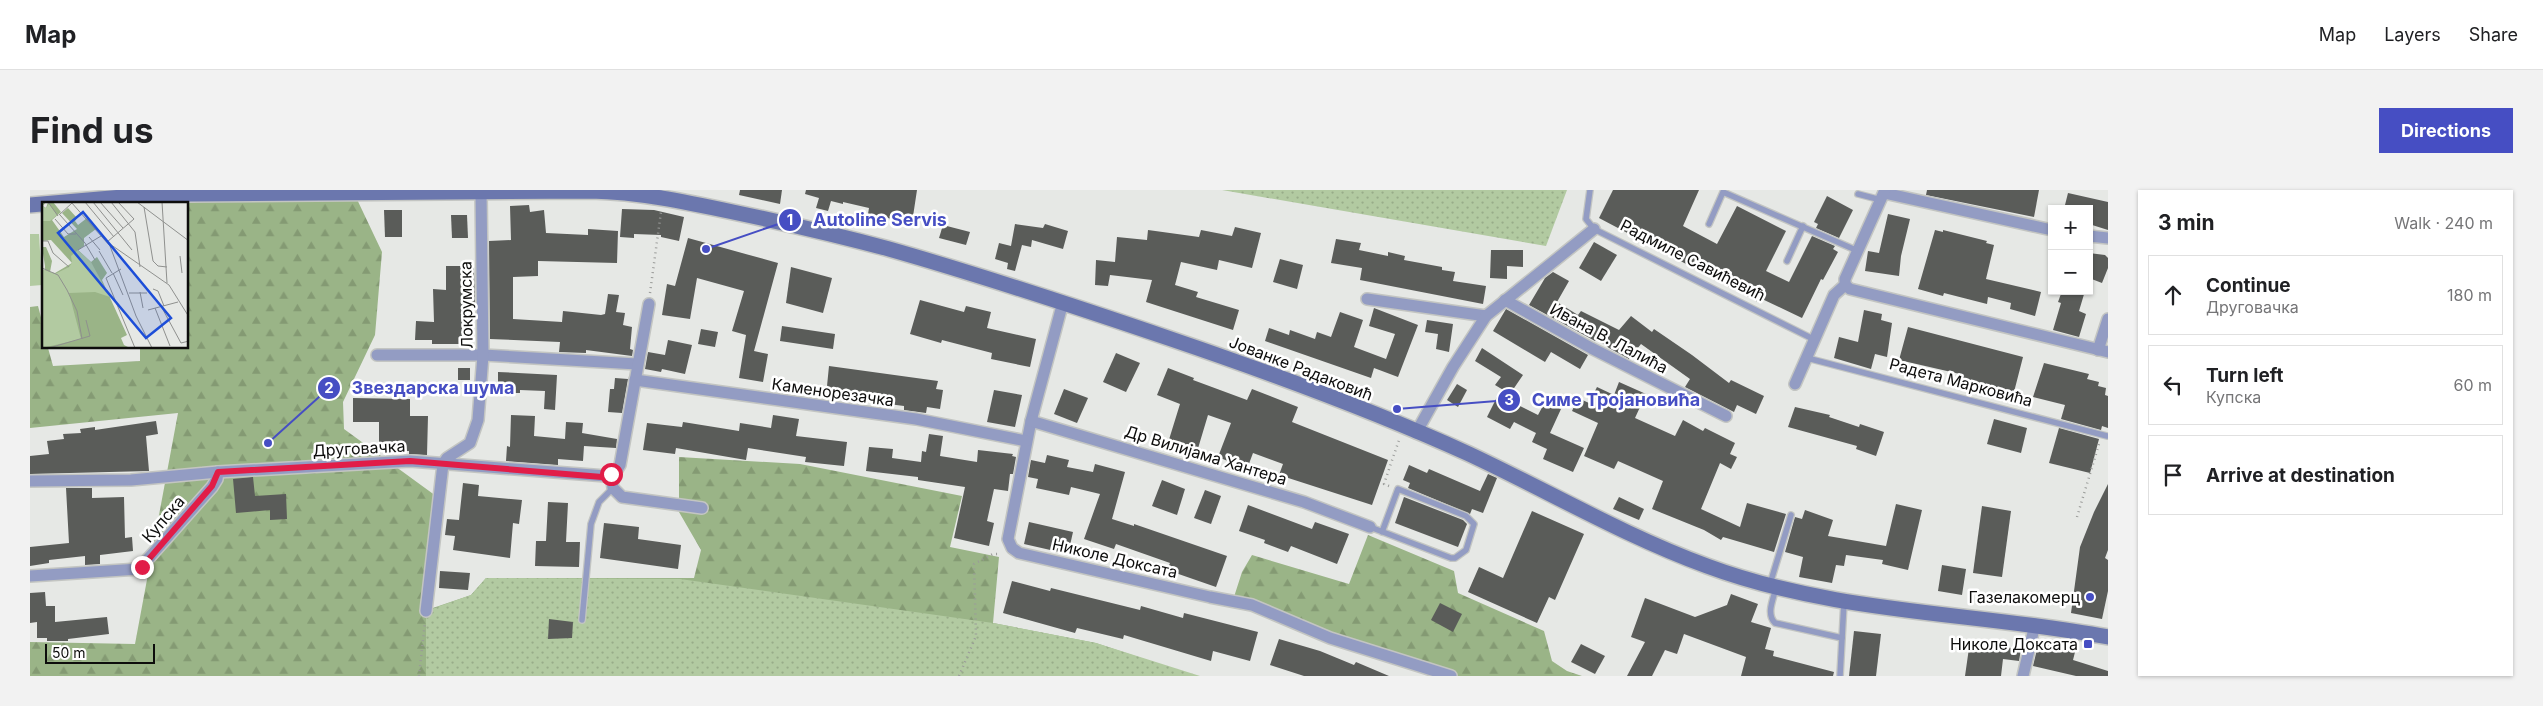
<!DOCTYPE html>
<html lang="en">
<head>
<meta charset="utf-8">
<style>
	:root { --surface:#fff; --page:#f2f2f2; --text:#202124; --muted:#757577; --line:#e0e0e0; --accent:#464ec3 }
	body { margin:0; font-family:Inter,sans-serif; background:var(--page); color:var(--text) }
	.controls { position:absolute; right:15px; top:15px; display:grid; overflow:hidden; border-radius:0px; box-shadow:0 1px 4px #0004 }
	.controls button { width:45px; height:45px; display:grid; place-items:center; padding:0; border:0; border-bottom:1px solid var(--line); background:var(--surface); color:var(--text); font:25px sans-serif }
	.scale { position:absolute; left:15px; bottom:12px; width:110px; box-sizing:border-box; padding-left:5px; border:2px solid #0d0d0c; border-top:0; font-size:14px; line-height:18px; white-space:nowrap; color:#0d0d0c; -webkit-text-stroke:4px #fff; paint-order:stroke }
	.stop { position:absolute; width:15px; height:15px; margin:-11px; border:4px solid #e11d48; border-radius:50%; background:#fff }
	.stop.end { background:#e11d48; border-color:#fff; box-shadow:0 1px 5px #0008 }
	.list { margin:0; padding:0; list-style:none }
	h2 { display:flex; justify-content:space-between; align-items:center; height:65px; margin:0; padding:0 20px; font-size:21px }
	h2 small { font-size:16px; font-weight:400; color:var(--muted) }
	.list li { display:grid; grid-template-columns:32px 1fr auto; gap:15px; align-items:center; box-sizing:border-box; height:80px; margin:0 10px 10px; padding:0 10px; border:1px solid var(--line); border-radius:0px }
	.list b { display:block; font-size:19px; white-space:nowrap }
	.list p { margin:0; font-size:16px; white-space:nowrap; color:var(--muted) }
	.list em { font-size:16px; font-style:normal; color:var(--muted) }
	.icon { flex:none; width:28px; height:28px; fill:none; stroke:currentColor; stroke-width:2; stroke-linecap:round; stroke-linejoin:round }
	.map { position:relative; flex:none; width:2078px; height:486px; overflow:hidden; border-radius:0px }
	header { display:flex; align-items:center; gap:30px; box-sizing:border-box; height:70px; padding:0 25px; background:var(--surface); border-bottom:1px solid var(--line) }
	header strong { font-size:24px }
	nav { display:flex; gap:28px; margin-inline-start:auto; font-size:18px }
	.intro { display:flex; align-items:center; justify-content:space-between; box-sizing:border-box; height:120px; padding:0 30px }
	h1 { margin:0; font-size:35px }
	.button { padding:12px 22px; border-radius:0px; background:var(--accent); color:#fff; font-size:18px; font-weight:700 }
	main { display:flex; gap:30px; padding:0 30px }
	aside { flex:1; background:var(--surface); border-radius:0px; box-shadow:0 1px 4px #0004 }
	.map>svg:first-child { display:block }
</style>
</head>
<body>
<header>
<strong>Map</strong>
<nav><a>Map</a><a>Layers</a><a>Share</a></nav>
</header>
<div class="intro"><h1>Find us</h1><a class="button">Directions</a></div>
<main>
<div class="map">
<svg width="2078" height="486" viewBox="0 0 2078 486">
	<defs>
		<pattern id="forest-firs" width="22" height="20" patternUnits="userSpaceOnUse" patternTransform="scale(1.25)"><rect width="22" height="20" fill="#9ab487"/><path d="M5 1l3.5 6h-7zM16 11l3.5 6h-7z" fill="#849a73"/></pattern>
		<pattern id="park-dots" width="8" height="8" patternUnits="userSpaceOnUse" patternTransform="scale(1.25)"><rect width="8" height="8" fill="#b2caa1"/><path d="M2 2h.1M6 6h.1" fill="none" stroke="#98ac89" stroke-width="1.8" stroke-linecap="round"/></pattern>
	</defs>
	<rect width="100%" height="100%" fill="#e6e8e5"/>
	<g fill="url(#forest-firs)">
		<polygon points="324,3 352,62 345,145 313,212 314,239 406,306 397,420 441,405 456,388 664,388 671,360 649,322 649,267 770,274 932,306 920,357 969,367 963,433 1066,453 1165,486 0,486 0,452 105,454 148,223 0,238 0,117 8,116 14,139 14,158 18,158 23,176 110,171 110,158 158,158 158,14 105,14 104,6"/>
		<polygon points="1338,345 1424,381 1428,403 1514,441 1522,471 1537,481 1552,486 1421,486 1203,410 1212,382 1222,365 1319,394"/>
	</g>
	<g fill="url(#park-dots)">
		<polygon points="1192,0 1537,0 1516,56"/>
		<polygon points="456,388 650,389 963,433 1066,453 1170,486 396,486 396,421 441,405"/>
	</g>
	<polygon fill="#b2caa1" points="0,44 9,44 12,95 0,96"/>
	<g fill="#5a5c59">
		<polygon points="710,0 752,0 750,14 709,5"/>
		<polygon points="776,0 887,0 882,33 838,24 839,18 813,12 813,14 801,11 798,21 786,18 789,8 775,4"/>
		<polygon points="1583,0 1669,0 1653,36 1687,54 1707,16 1756,41 1736,81 1759,92 1782,46 1805,56 1803,59 1808,62 1793,90 1791,89 1772,128 1732,109 1730,113 1569,28"/>
		<polygon points="1897,0 2009,0 2004,27 1896,5"/>
		<polygon points="2038,3 2078,12 2078,40 2059,34 2059,19 2034,19"/>
		<polygon points="1797,6 1823,20 1809,48 1786,38 1788,34 1784,32"/>
		<polygon points="499,15 500,22 514,20 516,43 558,45 558,39 588,41 587,73 508,71 508,86 483,87 483,129 532,132 533,121 571,125 575,124 578,104 589,105 586,122 595,123 593,135 602,137 600,159 603,160 602,166 556,160 556,163 529,162 530,152 460,149 459,51 481,50 480,16"/>
		<polygon points="592,19 624,20 654,27 649,51 631,47 631,45 604,44 604,48 590,47"/>
		<polygon points="354,20 372,20 372,47 355,47"/>
		<polygon points="1858,24 1880,29 1871,66 1869,86 1835,81 1838,61 1849,63"/>
		<polygon points="421,25 437,25 438,48 422,48"/>
		<polygon points="985,34 1013,38 1015,34 1038,41 1033,59 1002,50 1001,57 992,55 985,81 977,79 978,73 965,69 969,53 981,56"/>
		<polygon points="913,35 940,42 936,55 909,48"/>
		<polygon points="1205,37 1231,43 1222,78 1189,70 1187,80 1151,72 1145,95 1168,102 1166,107 1209,120 1203,140 1116,112 1122,90 1080,85 1078,96 1065,95 1066,70 1085,72 1087,47 1117,50 1118,40 1169,47 1171,40 1202,46"/>
		<polygon points="1905,40 1913,42 1913,40 1957,51 1956,53 1964,55 1956,89 2011,102 2005,126 1980,119 1981,113 1958,107 1957,114 1914,103 1913,106 1888,99"/>
		<polygon points="658,48 748,73 724,161 738,164 733,192 709,188 716,145 702,141 714,101 667,88 660,129 632,125 637,94 645,96"/>
		<polygon points="1306,49 1331,53 1329,60 1358,66 1358,62 1375,66 1374,70 1412,77 1412,80 1425,82 1423,91 1456,96 1453,114 1330,90 1332,78 1301,73"/>
		<polygon points="1564,52 1587,65 1571,91 1549,78"/>
		<polygon points="1461,60 1493,60 1493,77 1477,76 1477,89 1460,88"/>
		<polygon points="2059,63 2075,65 2078,68 2078,78 2072,93 2059,88"/>
		<polygon points="1250,69 1273,75 1267,99 1243,92"/>
		<polygon points="416,76 444,76 445,117 432,118 432,154 402,154 402,150 385,150 386,131 404,132 403,99 416,100"/>
		<polygon points="761,77 802,88 793,123 756,113"/>
		<polygon points="1523,82 1539,91 1527,112 1548,125 1551,121 1589,140 1601,126 1622,142 1624,139 1662,165 1699,193 1701,190 1734,206 1726,224 1707,215 1704,222 1655,197 1660,189 1611,154 1599,169 1579,158 1567,149 1565,151 1499,115 1515,88"/>
		<polygon points="2032,101 2055,101 2049,121 2056,124 2049,147 2023,140 2031,113 2028,112"/>
		<polygon points="890,110 934,122 936,116 961,122 957,138 1006,149 1000,177 961,169 962,163 912,150 911,153 880,144"/>
		<polygon points="1344,118 1388,135 1368,187 1344,178 1341,188 1235,151 1239,138 1259,145 1260,140 1285,149 1287,142 1301,147 1310,122 1333,130 1324,157 1356,169 1365,144 1339,136"/>
		<polygon points="1476,119 1558,165 1550,179 1521,162 1515,172 1463,141"/>
		<polygon points="1834,120 1852,124 1851,130 1862,133 1857,167 1845,164 1841,179 1804,168 1809,147 1828,152"/>
		<polygon points="1397,130 1423,134 1419,162 1406,159 1408,144 1395,142"/>
		<polygon points="752,136 805,144 803,159 750,151"/>
		<polygon points="1878,137 1993,167 1984,202 1929,187 1930,184 1869,170"/>
		<polygon points="671,139 688,142 685,157 668,154"/>
		<polygon points="638,150 662,155 655,184 632,179 631,182 615,179 618,162 635,165"/>
		<polygon points="1452,158 1493,185 1480,204 1465,195 1471,187 1445,171"/>
		<polygon points="1086,163 1110,173 1096,202 1073,192"/>
		<polygon points="2014,173 2059,184 2057,189 2069,192 2068,196 2076,198 2075,205 2078,206 2078,238 2072,236 2071,240 2031,229 2035,215 2003,207"/>
		<polygon points="799,176 908,191 906,199 913,200 910,219 897,217 896,223 874,220 874,216 796,206"/>
		<rect x="428" y="178" width="12" height="12"/>
		<polygon points="1138,178 1164,188 1163,190 1217,210 1222,199 1268,217 1262,232 1358,270 1342,315 1249,285 1253,274 1223,263 1217,279 1188,267 1201,233 1178,225 1166,265 1137,256 1150,214 1127,205"/>
		<polygon points="468,182 527,185 525,220 514,219 515,201 490,200 490,203 468,203"/>
		<polygon points="585,188 598,189 592,223 578,222 580,199 584,199"/>
		<polygon points="1589,192 1616,204 1605,228 1645,246 1653,230 1673,241 1675,238 1705,253 1700,264 1707,267 1701,279 1690,273 1671,319 1710,337 1717,313 1756,324 1744,362 1693,347 1691,350 1674,340 1622,319 1633,291 1588,271 1584,279 1554,266 1568,233 1542,221 1548,208 1559,213 1567,197 1584,205"/>
		<polygon points="1427,194 1437,200 1428,217 1417,210"/>
		<polygon points="1034,199 1058,208 1047,233 1024,224"/>
		<polygon points="964,200 992,205 985,237 957,232"/>
		<polygon points="1468,205 1508,225 1515,212 1531,219 1520,243 1554,258 1543,282 1513,269 1517,259 1502,252 1506,243 1484,232 1480,239 1457,227"/>
		<polygon points="323,208 380,209 380,226 398,226 397,265 379,264 379,261 349,261 349,232 323,232"/>
		<polygon points="1765,217 1800,225 1799,227 1829,237 1830,234 1854,242 1846,266 1826,259 1827,256 1758,237"/>
		<polygon points="481,225 505,226 504,246 535,249 536,232 553,233 552,243 587,249 586,258 554,256 553,271 528,269 528,275 476,271 477,256 480,257"/>
		<polygon points="743,225 769,229 766,246 817,252 814,276 775,272 776,267 718,258 716,270 646,258 645,264 613,260 617,233 652,237 653,232 709,241 710,233 741,238"/>
		<polygon points="1964,229 1997,238 1991,263 1957,254"/>
		<polygon points="126,231 128,244 116,246 119,281 0,284 0,266 19,264 17,251 34,249 33,244 51,243 50,239 65,237 65,240"/>
		<polygon points="2029,238 2069,249 2060,283 2019,273"/>
		<polygon points="899,244 913,246 910,266 947,272 948,260 983,264 982,266 986,267 983,284 980,284 978,301 964,299 957,331 964,333 959,356 924,348 935,297 888,290 888,287 836,281 839,257 863,259 862,268 891,272 892,261 896,262"/>
		<polygon points="1017,265 1039,270 1037,277 1063,282 1065,274 1095,282 1082,329 1104,336 1104,334 1197,366 1186,397 1137,380 1140,373 1086,354 1084,359 1054,349 1070,304 1041,297 1039,305 1006,298 1008,289 998,287 1001,270 1015,273"/>
		<polygon points="1379,275 1397,283 1399,279 1450,301 1458,284 1467,288 1453,323 1442,319 1440,324 1378,298 1380,293 1373,290"/>
		<polygon points="223,287 225,306 256,304 257,329 240,330 240,320 206,323 203,289"/>
		<polygon points="1132,290 1155,299 1147,325 1122,316"/>
		<polygon points="433,293 449,295 448,306 492,310 489,334 483,333 480,368 423,360 425,346 415,345 417,329 429,330"/>
		<polygon points="2078,294 2078,360 2075,368 2078,370 2078,401 2072,429 2041,423 2050,357 2064,322"/>
		<polygon points="36,298 62,298 62,308 94,307 95,348 102,347 103,361 70,365 70,374 55,375 55,366 19,370 19,373 0,376 0,357 39,353"/>
		<polygon points="1175,300 1191,306 1181,334 1164,328"/>
		<polygon points="1374,307 1433,330 1437,334 1428,357 1365,333"/>
		<polygon points="1589,307 1614,319 1609,330 1583,319"/>
		<polygon points="518,312 538,313 536,352 550,352 549,377 505,376 506,351 516,351"/>
		<polygon points="1866,314 1892,320 1878,380 1852,374 1853,370 1816,365 1814,376 1806,375 1802,393 1769,387 1773,367 1755,362 1765,327 1772,329 1775,320 1803,330 1798,346 1856,356"/>
		<polygon points="1218,315 1282,339 1285,332 1319,344 1307,374 1261,356 1258,362 1234,353 1235,350 1209,341"/>
		<polygon points="1952,316 1981,321 1972,387 1943,383"/>
		<polygon points="1502,321 1554,344 1525,410 1519,407 1507,433 1438,402 1449,377 1473,388"/>
		<polygon points="999,332 1043,342 1038,364 994,354"/>
		<polygon points="574,333 609,337 608,349 651,355 648,379 570,368"/>
		<polygon points="1912,375 1936,379 1932,405 1908,401"/>
		<polygon points="410,381 440,383 438,400 409,398"/>
		<polygon points="982,391 1020,401 1021,398 1110,420 1111,416 1153,428 1154,423 1228,442 1220,471 1183,461 1181,471 1094,445 1093,449 1047,438 1045,443 973,423"/>
		<polygon points="15,402 16,416 25,416 25,432 77,427 79,444 38,449 38,451 17,451 17,448 7,448 7,432 0,433 0,403"/>
		<polygon points="1701,404 1728,414 1721,432 1741,438 1735,459 1744,461 1743,466 1804,482 1803,486 1711,486 1716,467 1654,444 1647,464 1635,460 1622,486 1597,486 1615,452 1601,447 1615,408 1665,427 1697,415"/>
		<polygon points="1410,413 1432,424 1423,442 1401,430"/>
		<polygon points="519,429 543,432 542,448 518,449"/>
		<polygon points="1824,441 1851,444 1846,486 1819,486"/>
		<polygon points="1249,449 1290,461 1324,475 1326,472 1359,486 1274,486 1240,475"/>
		<polygon points="2009,451 2046,458 2043,470 2078,481 2078,486 2046,486 2003,476"/>
		<polygon points="1551,454 1575,466 1565,484 1541,472"/>
		<polygon points="1964,456 1991,459 1989,471 1973,469 1971,486 1935,486 1939,458 1963,461"/>
	</g>
	<g fill="none" stroke-linecap="round" stroke-linejoin="round">
		<g stroke="#c3c5c2" stroke-width="8">
			<g id="lane">
				<polyline points="1560,0 1556,29 1564,39 1785,150"/>
				<polyline points="1828,4 1851,10"/>
				<polyline points="1679,34 1693,2 1828,61"/>
				<polyline points="1757,71 1773,36"/>
				<polyline points="1777,168 2077,246"/>
				<polyline points="1340,337 1421,368 1425,368 1436,360 1444,334 1436,326 1368,299 1352,342"/>
				<polyline points="1740,394 1761,325"/>
				<path d="M 1746,398 C 1743,410 1736,424 1745,433 L 1812,448"/>
				<polyline points="552,430 561,334 569,312 583,298"/>
				<polyline points="1810,486 1814,412"/>
			</g>
		</g>
		<g stroke="#c3c5c2" stroke-width="14">
			<g id="street">
				<polyline points="1854,3 2022,40"/>
				<polyline points="2059,46 2078,48"/>
				<polyline points="1815,95 1820,99 2078,162"/>
				<polyline points="1337,109 1456,126"/>
				<polyline points="1475,110 1561,158 1696,226"/>
				<polyline points="1033,112 1001,231 978,349 982,358 989,363 1180,407 1222,415 1300,448 1421,486"/>
				<polyline points="2068,160 2078,129"/>
				<polyline points="347,165 453,165 607,174"/>
				<polyline points="605,190 886,229 996,251"/>
				<polyline points="1765,194 1804,105 1815,95 1815,89 1855,0"/>
				<polyline points="1001,231 1274,312 1340,337"/>
				<polyline points="1386,243 1423,177 1456,126 1564,39"/>
				<polyline points="581,284 583,298 592,307 672,318"/>
				<polyline points="0,291 101,290 188,282 380,271 576,286 587,280 590,275 619,114"/>
				<polyline points="0,386 109,379 182,297 187,289 188,282"/>
				<polyline points="396,421 413,274 417,268 440,253 448,230 453,165 451,2"/>
				<polyline points="1993,486 2005,434"/>
			</g>
		</g>
		<g stroke="#c3c5c2" stroke-width="18">
			<path id="secondary" d="M 0,15 L 104,6 L 160,4 L 561,1 C 609,2 656,12 703,22 C 755,33 807,45 859,59 C 954,86 1047,117 1141,149 C 1241,183 1342,220 1439,264 C 1518,301 1595,346 1677,376 C 1806,424 1944,422 2078,447"/>
		</g>
		<g stroke="#9a9b99" stroke-width="2.5" stroke-dasharray="1 4" stroke-linecap="butt">
			<polyline points="620,103 631,22"/>
			<polyline points="1359,296 1354,294 1369,250"/>
			<polyline points="2047,327 2069,254"/>
			<polyline points="389,486 395,432"/>
			<polyline points="929,486 946,446 944,374 963,364 970,364"/>
		</g>
		<use href="#lane" stroke="#939cc3" stroke-width="5.5"/>
		<use href="#street" stroke="#939cc3" stroke-width="11"/>
		<use href="#secondary" stroke="#6b77ae" stroke-width="15"/>
	</g>
	<g fill="none" stroke-linecap="round" stroke-linejoin="round">
		<polyline stroke="#e11d48" stroke-width="6" points="112,377 182,296 188,282 380,271 572,287 581,284"/>
	</g>
	<g fill="#464ec3" stroke="#fff" stroke-width="2">
		<circle cx="2060" cy="407" r="5"/>
		<rect x="2053" y="449" width="10" height="10" rx="2.5"/>
	</g>
	<g text-anchor="middle" stroke-width="5" stroke-linejoin="round" paint-order="stroke">
		<g font-size="16" fill="#0d0d0c" stroke="#fff">
			<text transform="translate(1663 70) rotate(27)" y="6">Радмиле Савићевић</text>
			<text transform="translate(436 115) rotate(-91)" y="6">Локрумска</text>
			<text transform="translate(1579 148) rotate(28)" y="6">Ивана В. Лалића</text>
			<text transform="translate(1271 178) rotate(21)" y="6">Јованке Радаковић</text>
			<text transform="translate(1931 192) rotate(15)" y="6">Радета Марковића</text>
			<text transform="translate(803 202) rotate(8)" y="6">Каменорезачка</text>
			<text transform="translate(329 258) rotate(-3)" y="6">Друговачка</text>
			<text transform="translate(1176 265) rotate(17)" y="6">Др Вилијама Хантера</text>
			<text transform="translate(133 329) rotate(-49)" y="6">Купска</text>
			<text transform="translate(1085 368) rotate(13)" y="6">Николе Доксата</text>
		</g>
		<g font-size="16" fill="#0d0d0c" stroke="#fff" text-anchor="end">
			<text x="2050" y="413">Газелакомерц</text>
			<text x="2048" y="460">Николе Доксата</text>
		</g>
	</g>
	<g transform="translate(12 12)">
		<rect width="146" height="146" fill="#e6e8e5"/>
		<path d="M 0,0 L 4,0 L 1,4 L 4,6 L 6,0 L 11,0 L 19,10 L 10,18 L 22,35 L 35,27 L 20,11 L 26,6 L 35,16 L 33,19 L 36,23 L 45,16 L 54,27 L 42,36 L 42,44 L 36,48 L 49,60 L 55,55 L 65,71 L 60,78 L 85,133 L 79,136 L 82,143 L 88,146 L 0,146 L 3,64 L 0,45 L 4,45 L 10,59 L 8,70 L 13,71 L 30,61 L 9,38 L 0,39 Z" fill="#9ab487"/>
		<path d="M 7,2 L 15,13 L 8,19 L 0,19 L 0,4 L 4,6 ZM 36,48 L 49,60 L 68,95 L 53,90 L 27,91 L 39,137 L 0,146 L 0,67 L 13,72 L 27,65 L 30,61 L 29,54 Z" fill="#b2caa1"/>
		<path fill="none" stroke="#8f908e" stroke-width="1" d="M 6,0 L 16,14M 29,0 L 68,44 L 94,114 L 110,146M 43,0 L 72,35M 51,0 L 90,48M 58,0 L 81,26M 69,0 L 93,30 L 98,65M 76,0 L 92,17 L 65,40 L 127,83 L 147,115M 95,0 L 147,39M 120,0 L 125,81M 102,5 L 111,59 L 116,64 L 125,65M 17,13 L 30,1M 18,13 L 43,41 L 53,58M 13,17 L 26,32 L 34,32M 47,35 L 58,48M 0,39 L 6,39 L 11,51 L 27,65M 36,48 L 59,34M 57,49 L 70,71M 138,54 L 140,71M 0,66 L 16,73 L 25,88 L 35,109 L 40,137M 79,67 L 64,76 L 93,146M 71,71 L 81,93M 111,87 L 116,89 L 122,104M 98,90 L 101,106M 87,91 L 105,91M 119,104 L 139,141 L 147,139M 113,106 L 128,144M 106,108 L 136,100M 7,146 L 48,134 L 44,118"/>
		<path fill="#1d4ed8" fill-opacity="0.15" stroke="#1d4ed8" stroke-width="2.5" d="M 41,10 L 129,116 L 104,136 L 16,31 Z"/>
		<rect width="146" height="146" fill="none" stroke="#0d0d0c" stroke-width="2.5"/>
	</g>
	<path fill="none" stroke="#464ec3" stroke-width="2" d="M676 59L760 30M238 253L299 198M1367 219L1479 210"/>
	<g fill="#464ec3" stroke="#fff" stroke-width="2">
		<circle cx="676" cy="59" r="5"/>
		<circle cx="238" cy="253" r="5"/>
		<circle cx="1367" cy="219" r="5"/>
		<circle cx="760" cy="30" r="12"/>
		<circle cx="299" cy="198" r="12"/>
		<circle cx="1479" cy="210" r="12"/>
	</g>
	<g font-size="15" text-anchor="middle" font-weight="bold" fill="#fff">
		<text x="760" y="35">1</text>
		<text x="299" y="203">2</text>
		<text x="1479" y="215">3</text>
	</g>
	<g font-size="18" text-anchor="middle" font-weight="bold" fill="#464ec3" stroke="#fff" stroke-width="5" stroke-linejoin="round" paint-order="stroke">
		<text x="850" y="36">Autoline Servis</text>
		<text x="403" y="204">Звездарска шума</text>
		<text x="1586" y="216">Симе Тројановића</text>
	</g>
</svg>
<div class="controls">
<button>+</button>
<button>−</button>
</div>
<div class="scale">50 m</div>
<div class="stop" style="left:581px;top:284px"></div>
<div class="stop end" style="left:112px;top:377px"></div>
</div>
<aside>
<h2>3 min<small>Walk · 240 m</small></h2>
<ul class="list">
<li><svg class="icon" aria-label="ahead" viewBox="0 0 24 24"><path d="M12 20V5M6 11l6-6 6 6"/></svg><div><b>Continue</b><p>Друговачка</p></div><em>180 m</em></li>
<li><svg class="icon" aria-label="left" viewBox="0 0 24 24"><path d="M17 20v-9H6M10 6l-5 5 5 5"/></svg><div><b>Turn left</b><p>Купска</p></div><em>60 m</em></li>
<li><svg class="icon" aria-label="arrive" viewBox="0 0 24 24"><path d="M6 21V4h12l-3 4 3 4H6"/></svg><div><b>Arrive at destination</b></div></li>
</ul>
</aside>
</main>
</body>
</html>
